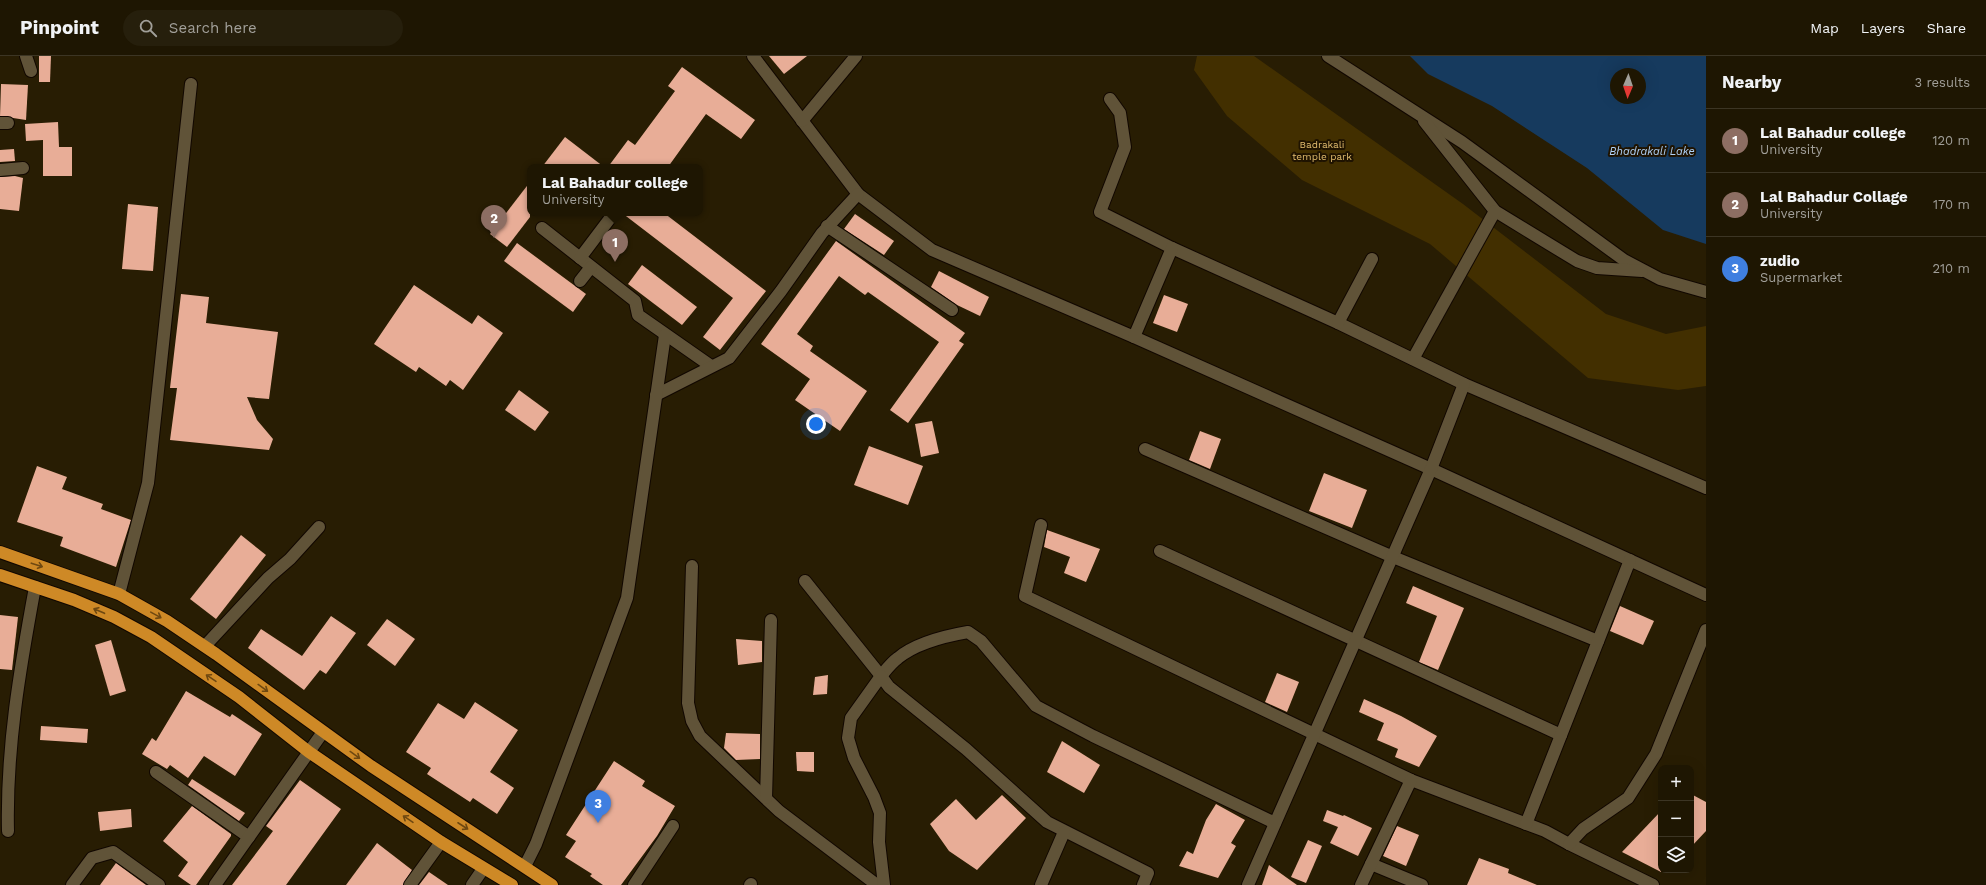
<!DOCTYPE html>
<html lang="en">
<head>
<meta charset="utf-8">
<style>
	:root { --surface:#1e1602; --page:#261f0c; --text:#f1f3f6; --muted:#a19f99; --line:#3c3524; --accent:#8c9099 }
	body { margin:0; font-family:"Work Sans",sans-serif; background:var(--page); color:var(--text) }
	.controls { position:absolute; right:12px; bottom:12px; display:grid; overflow:hidden; border-radius:8px; box-shadow:0 4px 16px #0002 }
	.controls button { width:36px; height:36px; display:grid; place-items:center; padding:0; border:0; border-bottom:1px solid var(--line); background:var(--surface); color:var(--text); font:20px sans-serif }
	.compass { position:absolute; left:1610px; top:12px; width:36px; height:36px; border-radius:50%; background:var(--surface); box-shadow:0 4px 16px #0002; rotate:182deg }
	.you { position:absolute; left:816px; top:368px; width:14px; height:14px; margin:-10px; border:3px solid #fff; border-radius:50%; background:#1a73e8; box-shadow:0 0 0 6px #1a73e833 }
	.badge { display:grid; place-items:center; width:26px; height:26px; border-radius:50%; background:var(--accent); color:#fff; font-size:13px; font-weight:700 }
	.pin { position:absolute; translate:-50% -33px; filter:drop-shadow(0 1px 2px #0008) }
	.pin::after { content:''; position:absolute; top:21px; width:14px; height:12px; background:inherit; clip-path:polygon(0 0,100% 0,50% 100%) }
	.popup { position:absolute; left:527px; top:108px; width:176px; height:52px; box-sizing:border-box; display:grid; place-content:center; border-radius:8px; background:var(--surface); filter:drop-shadow(0 1px 3px #0005); font-size:13px; white-space:nowrap; color:var(--muted) }
	.popup b { font-size:15px; color:var(--text) }
	.popup::after { content:''; position:absolute; left:50%; top:100%; margin-left:-8px; border:8px solid transparent; border-top-color:var(--surface) }
	.list { margin:0; padding:0; list-style:none }
	h2 { display:flex; justify-content:space-between; align-items:center; height:52px; margin:0; padding:0 16px; font-size:17px }
	h2 small { font-size:13px; font-weight:400; color:var(--muted) }
	.list li { display:grid; grid-template-columns:26px 1fr auto; gap:12px; align-items:center; box-sizing:border-box; height:64px; padding:0 16px; border-top:1px solid var(--line) }
	.list b { display:block; font-size:15px; white-space:nowrap }
	.list p { margin:0; font-size:13px; white-space:nowrap; color:var(--muted) }
	.list em { font-size:13px; font-style:normal; color:var(--muted) }
	.icon { flex:none; width:22px; height:22px; fill:none; stroke:currentColor; stroke-width:2; stroke-linecap:round; stroke-linejoin:round }
	.map { position:relative; flex:none; width:1706px; height:829px; overflow:hidden }
	header { display:flex; align-items:center; gap:24px; box-sizing:border-box; height:56px; padding:0 20px; background:var(--surface); border-bottom:1px solid var(--line) }
	header strong { font-size:19px }
	nav { display:flex; gap:22px; margin-inline-start:auto; font-size:14px }
	.search { width:280px; height:36px; background:var(--page); display:flex; align-items:center; gap:10px; box-sizing:border-box; padding:0 14px; border-radius:22px; color:var(--muted); font-size:15px }
	main { display:flex }
	aside { flex:1; background:var(--surface) }
	.map>svg:first-child { display:block }
</style>
</head>
<body>
<header>
<strong>Pinpoint</strong>
<div class="search"><svg class="icon" aria-label="search" viewBox="0 0 24 24"><circle cx="10" cy="10" r="6"/><path d="M15 15l6 6"/></svg>Search here</div>
<nav><a>Map</a><a>Layers</a><a>Share</a></nav>
</header>
<main>
<div class="map">
<svg width="1706" height="829" viewBox="0 0 1706 829">
	<rect width="100%" height="100%" fill="#281d03"/>
	<polygon fill="#422f00" points="1197,0 1254,0 1463,148 1606,258 1666,278 1706,270 1706,330 1678,334 1588,322 1430,188 1302,124 1227,60 1194,14"/>
	<path fill="#163a5e" fill-rule="evenodd" d="M 1410,0 L 1706,0 L 1706,188 L 1663,174 L 1587,112 L 1492,50 L 1428,18 ZM 1616,18 L 1640,18 L 1640,42 L 1616,42 Z"/>
	<g fill="#e8ad97">
		<polygon points="39,0 51,0 50,26 39,26"/>
		<polygon points="769,0 807,0 784,18"/>
		<polygon points="682,11 755,64 741,83 706,58 668,111 608,111 628,84 635,89 675,35 668,30"/>
		<polygon points="1,28 28,29 26,64 0,60"/>
		<polygon points="58,66 59,91 72,91 72,120 43,120 43,84 26,85 25,68"/>
		<polygon points="565,81 604,111 542,111"/>
		<polygon points="14,93 15,105 0,106 0,94"/>
		<polygon points="15,120 23,122 19,155 0,153 0,121"/>
		<polygon points="530,126 530,161 507,191 490,178"/>
		<polygon points="128,148 158,151 153,215 122,213"/>
		<polygon points="622,157 664,157 766,235 720,294 703,281 733,242"/>
		<polygon points="855,158 894,185 884,199 844,173"/>
		<polygon points="836,185 965,277 959,285 964,288 908,367 890,354 939,286 868,236 865,239 839,220 797,278 813,290 810,295 867,335 840,375 795,344 810,323 761,288"/>
		<polygon points="517,187 586,238 573,256 504,205"/>
		<polygon points="642,209 697,251 682,269 628,228"/>
		<polygon points="939,215 989,241 980,260 957,249 931,231"/>
		<polygon points="414,229 472,268 478,259 503,277 463,334 450,324 446,330 419,311 416,316 374,288"/>
		<polygon points="181,238 209,241 206,267 278,276 269,343 247,341 257,364 273,383 269,394 170,384 177,332 170,332"/>
		<polygon points="1164,239 1188,248 1177,276 1153,267"/>
		<polygon points="519,334 549,356 535,375 505,354"/>
		<polygon points="932,365 939,397 921,401 915,368"/>
		<polygon points="1200,375 1221,383 1210,413 1189,404"/>
		<polygon points="869,390 923,410 908,449 854,429"/>
		<polygon points="37,410 67,421 62,433 103,448 101,453 131,464 116,511 60,490 63,481 17,466"/>
		<polygon points="1324,417 1367,434 1352,472 1309,455"/>
		<polygon points="1047,474 1100,493 1086,526 1064,517 1070,501 1044,491"/>
		<polygon points="241,479 266,499 216,563 190,543"/>
		<polygon points="1413,530 1464,552 1438,614 1419,606 1437,560 1406,547"/>
		<polygon points="1620,550 1654,565 1643,589 1610,575"/>
		<polygon points="0,559 18,561 12,614 0,613"/>
		<polygon points="331,560 356,577 326,618 320,614 304,634 248,592 261,573 302,600"/>
		<polygon points="387,563 415,583 395,610 367,589"/>
		<polygon points="736,583 762,585 762,606 738,609"/>
		<polygon points="111,584 126,635 110,640 95,589"/>
		<polygon points="1277,617 1299,626 1287,656 1265,646"/>
		<polygon points="828,619 827,638 813,639 815,621"/>
		<polygon points="186,635 230,661 232,658 262,678 235,720 204,700 188,722 170,709 167,713 142,698 152,682 156,685"/>
		<polygon points="1364,643 1401,660 1437,680 1419,711 1395,701 1398,693 1377,684 1384,667 1359,656"/>
		<polygon points="475,646 518,674 490,716 514,732 497,758 473,742 470,746 427,718 431,712 406,696 438,647 464,663"/>
		<polygon points="41,670 88,673 87,687 40,684"/>
		<polygon points="726,677 760,678 760,703 736,704 724,692"/>
		<polygon points="1062,685 1100,709 1084,737 1047,716"/>
		<polygon points="796,696 814,696 814,716 797,715"/>
		<polygon points="614,705 645,725 642,730 675,750 657,780 621,829 603,829 590,820 592,818 565,801 576,785 566,779"/>
		<polygon points="192,723 245,757 239,765 188,729"/>
		<polygon points="300,724 341,753 286,829 232,829 273,775 266,770"/>
		<polygon points="1691,738 1706,746 1706,775 1691,791"/>
		<polygon points="1002,739 1026,762 977,814 949,795 930,768 956,743 976,764"/>
		<polygon points="1216,748 1245,764 1231,787 1236,790 1218,822 1179,810 1187,795 1193,798 1206,764"/>
		<polygon points="192,750 231,778 231,780 196,829 191,829 178,820 188,806 163,785"/>
		<polygon points="131,753 132,771 100,775 98,756"/>
		<polygon points="1327,754 1343,760 1344,759 1372,772 1358,800 1330,787 1338,771 1323,765"/>
		<polygon points="1661,755 1661,816 1622,796"/>
		<polygon points="1397,770 1419,779 1406,810 1383,800"/>
		<polygon points="1308,784 1322,790 1306,827 1291,821"/>
		<polygon points="377,787 412,814 403,829 346,829"/>
		<polygon points="1479,802 1509,813 1508,817 1537,829 1467,829"/>
		<polygon points="116,807 146,829 100,829"/>
		<polygon points="1269,809 1297,829 1262,829"/>
		<polygon points="429,816 448,829 419,829"/>
	</g>
	<g fill="none" stroke-linecap="round" stroke-linejoin="round">
		<g stroke="#110700" stroke-width="14">
			<g id="minor">
				<polyline points="26,0 31,15"/>
				<polyline points="753,0 858,138 932,194 1134,281 1431,413 1706,539"/>
				<polyline points="1328,0 1462,86 1624,204 1660,223 1706,236"/>
				<polyline points="1110,43 1120,57 1125,91 1100,156 1172,192 1338,267 1464,328 1706,432"/>
				<polyline points="802,65 856,0"/>
				<polyline points="1424,65 1495,155 1577,205 1597,212 1642,215"/>
				<polyline points="0,67 8,67"/>
				<polyline points="0,114 23,112"/>
				<polyline points="827,170 952,254"/>
				<polyline points="542,172 635,245 638,259 711,310"/>
				<polyline points="580,202 611,161"/>
				<polyline points="580,225 591,211"/>
				<polyline points="1338,267 1372,203"/>
				<polyline points="1134,281 1172,192"/>
				<polyline points="1413,303 1495,155"/>
				<polyline points="656,339 729,302 781,235 822,177 858,138"/>
				<polyline points="1145,393 1393,501 1598,585"/>
				<polyline points="1041,469 1025,540 1411,724 1545,775 1569,788 1653,829"/>
				<polyline points="1160,495 1561,679"/>
				<polyline points="692,510 688,647 692,665 700,680 779,755 877,829"/>
				<path d="M 805,525 L 881,620 C 886,614 891,607 898,602 C 916,587 945,580 968,576 L 981,585 L 1036,650 L 1093,680 L 1275,767"/>
				<polyline points="119,538 148,427 191,28"/>
				<polyline points="205,590 268,522 290,503 319,471"/>
				<polyline points="156,716 249,781"/>
				<polyline points="766,742 771,564"/>
				<polyline points="1526,768 1630,504"/>
				<path d="M 8,775 C 6,693 20,612 35,531"/>
				<polyline points="1569,788 1583,773 1628,742 1656,698 1706,574"/>
				<polyline points="1371,808 1422,829"/>
				<polyline points="525,810 536,788 627,542 665,279"/>
				<polyline points="72,829 92,802 113,796 159,829"/>
				<polyline points="215,829 323,676"/>
				<polyline points="410,829 441,786"/>
				<polyline points="472,829 483,813"/>
				<polyline points="634,829 673,770"/>
				<polyline points="750,829 751,828"/>
				<polyline points="884,829 879,786 880,757 874,741 854,702 848,682 851,662 881,620 889,631 966,693 1047,766 1148,817 1143,829"/>
				<polyline points="1041,829 1064,776"/>
				<polyline points="1248,829 1431,413 1464,328"/>
				<polyline points="1361,829 1411,724"/>
			</g>
		</g>
		<g stroke="#110700" stroke-width="14">
			<g id="highway">
				<polyline points="0,496 119,538 167,565 216,598 371,710 552,829"/>
				<polyline points="0,519 74,544 114,561 151,581 239,641 309,696 441,786 512,829"/>
			</g>
		</g>
		<use href="#minor" stroke="#605338" stroke-width="12"/>
		<use href="#highway" stroke="#ce8926" stroke-width="12"/>
	</g>
	<defs><path id="oneway-shaft" d="M-6 0H5M1.5-3L5.5 0L1.5 3" fill="none" stroke-width="1.6" stroke-linecap="round" stroke-linejoin="round"/></defs>
	<g stroke="#6e4811">
		<use href="#oneway-shaft" transform="translate(37 509) rotate(18)"/>
		<use href="#oneway-shaft" transform="translate(99 555) rotate(-157)"/>
		<use href="#oneway-shaft" transform="translate(156 559) rotate(29)"/>
		<use href="#oneway-shaft" transform="translate(211 622) rotate(-146)"/>
		<use href="#oneway-shaft" transform="translate(263 632) rotate(36)"/>
		<use href="#oneway-shaft" transform="translate(355 699) rotate(36)"/>
		<use href="#oneway-shaft" transform="translate(408 763) rotate(-146)"/>
		<use href="#oneway-shaft" transform="translate(463 770) rotate(33)"/>
	</g>
	<g text-anchor="middle" stroke-width="4" stroke-linejoin="round" paint-order="stroke">
		<g font-size="10" fill="#e4be6f" stroke="#1f1300">
			<text x="1322" y="92">Badrakali<tspan x="1322" dy="12">temple park</tspan></text>
		</g>
		<g font-size="11" font-style="italic" fill="#b0d2f7" stroke="#1f1300">
			<text x="1652" y="99">Bhadrakali Lake</text>
		</g>
	</g>
</svg>
<div class="controls">
<button>+</button>
<button>−</button>
<button><svg class="icon" aria-label="layers" viewBox="0 0 24 24"><path d="M12 4l9 5-9 5-9-5zM3 14l9 5 9-5"/></svg></button>
</div>
<svg class="compass" viewBox="-18 -18 36 36"><path d="M0-13l5 13h-10z" fill="#e53935"/><path d="M0 13l5-13h-10z" fill="#a19f99"/></svg>
<div class="you"></div>
<div class="pin badge" style="left:615px;top:206px;background:#8d6e63">1</div>
<div class="popup"><b>Lal Bahadur college</b>University</div>
<div class="pin badge" style="left:494px;top:182px;background:#8d6e63">2</div>
<div class="pin badge" style="left:598px;top:767px;background:#3f7fe0">3</div>
</div>
<aside>
<h2>Nearby<small>3 results</small></h2>
<ul class="list">
<li><span class="badge" style="background:#8d6e63">1</span><div><b>Lal Bahadur college</b><p>University</p></div><em>120 m</em></li>
<li><span class="badge" style="background:#8d6e63">2</span><div><b>Lal Bahadur Collage</b><p>University</p></div><em>170 m</em></li>
<li><span class="badge" style="background:#3f7fe0">3</span><div><b>zudio</b><p>Supermarket</p></div><em>210 m</em></li>
</ul>
</aside>
</main>
</body>
</html>
